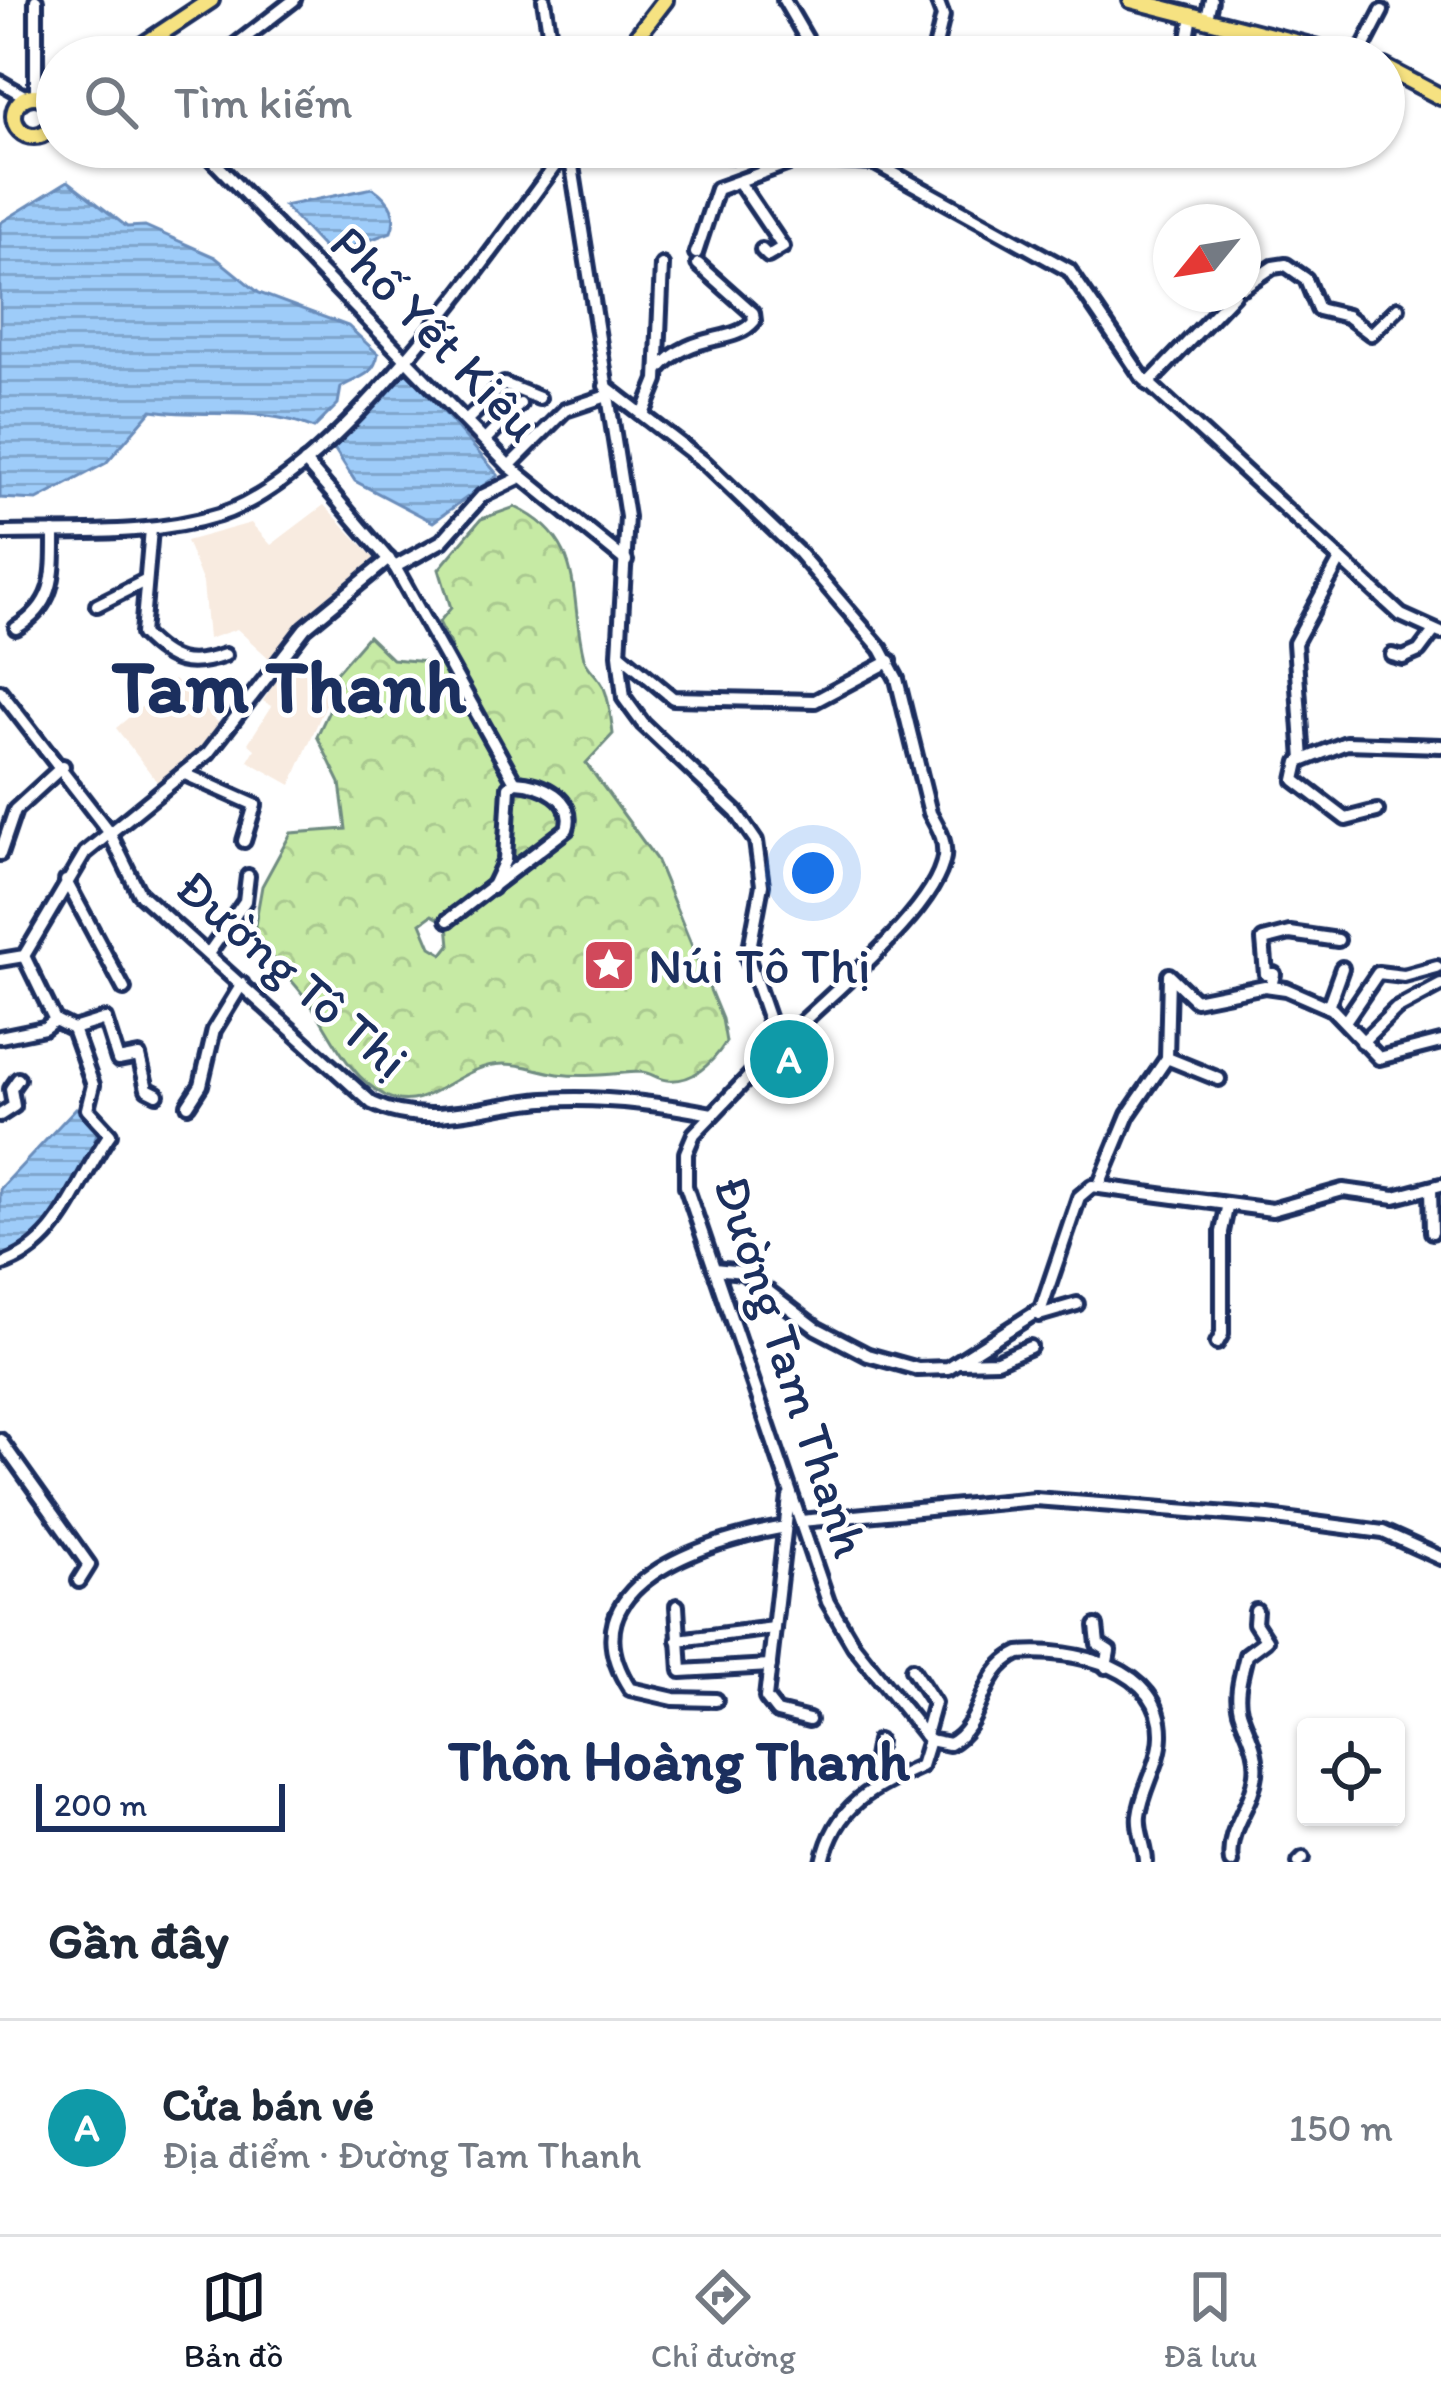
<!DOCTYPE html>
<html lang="vi">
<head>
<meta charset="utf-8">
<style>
	:root { --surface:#fff; --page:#f6f6f7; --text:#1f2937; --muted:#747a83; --line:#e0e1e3; --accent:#111827 }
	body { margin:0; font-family:Itim,sans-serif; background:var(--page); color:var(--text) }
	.controls { position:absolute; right:36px; bottom:36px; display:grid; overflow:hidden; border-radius:12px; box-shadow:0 3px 9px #0004 }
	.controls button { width:108px; height:108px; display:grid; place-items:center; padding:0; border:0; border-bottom:3px solid var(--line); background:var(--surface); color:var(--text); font:60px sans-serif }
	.compass { position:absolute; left:1153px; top:204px; width:108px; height:108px; border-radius:50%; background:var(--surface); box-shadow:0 3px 9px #0004; rotate:240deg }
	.scale { position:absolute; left:36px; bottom:30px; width:249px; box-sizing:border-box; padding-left:12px; border:6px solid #1b2f5e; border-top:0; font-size:33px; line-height:42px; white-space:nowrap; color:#1b2f5e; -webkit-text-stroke:9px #fff; paint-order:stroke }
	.you { position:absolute; left:813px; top:873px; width:42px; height:42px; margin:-30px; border:9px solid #fff; border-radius:50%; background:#1a73e8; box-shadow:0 0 0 18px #1a73e833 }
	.badge { display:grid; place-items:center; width:78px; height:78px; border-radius:50%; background:var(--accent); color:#fff; font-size:39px; font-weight:700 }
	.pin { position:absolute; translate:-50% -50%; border:6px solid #fff; box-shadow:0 3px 12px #0006 }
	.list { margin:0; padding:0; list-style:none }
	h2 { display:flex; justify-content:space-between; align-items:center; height:156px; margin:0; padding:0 48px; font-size:51px }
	h2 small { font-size:39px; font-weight:400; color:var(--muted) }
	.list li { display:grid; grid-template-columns:78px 1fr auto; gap:36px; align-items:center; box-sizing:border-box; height:216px; padding:0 48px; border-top:3px solid var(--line) }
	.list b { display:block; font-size:45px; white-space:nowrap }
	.list p { margin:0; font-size:39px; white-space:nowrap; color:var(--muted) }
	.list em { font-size:39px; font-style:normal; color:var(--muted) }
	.icon { flex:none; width:66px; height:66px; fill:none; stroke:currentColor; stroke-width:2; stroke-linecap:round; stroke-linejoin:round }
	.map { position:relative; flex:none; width:1441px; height:1862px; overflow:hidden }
	.search { position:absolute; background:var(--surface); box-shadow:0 3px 9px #0004; left:36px; right:36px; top:36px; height:132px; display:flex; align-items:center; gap:30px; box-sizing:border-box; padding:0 42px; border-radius:66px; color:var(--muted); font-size:45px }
	.sheet { height:372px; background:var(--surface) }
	nav { display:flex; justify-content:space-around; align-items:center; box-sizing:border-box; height:168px; border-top:3px solid var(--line); background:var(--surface); font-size:33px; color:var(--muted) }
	nav a { display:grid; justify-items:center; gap:6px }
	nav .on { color:var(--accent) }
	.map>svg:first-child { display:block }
</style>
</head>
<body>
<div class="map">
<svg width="1441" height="1862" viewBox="0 0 1441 1862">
	<defs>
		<pattern id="forest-crowns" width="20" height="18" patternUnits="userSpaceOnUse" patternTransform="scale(3)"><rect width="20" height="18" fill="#c6eaa4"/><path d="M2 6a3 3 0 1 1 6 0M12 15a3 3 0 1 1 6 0" fill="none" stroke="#aac990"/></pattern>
		<pattern id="water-rules" width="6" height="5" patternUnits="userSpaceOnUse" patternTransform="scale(3)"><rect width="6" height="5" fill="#9eccf9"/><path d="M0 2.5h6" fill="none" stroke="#80a6cd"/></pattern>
	</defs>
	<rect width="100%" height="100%" fill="#fff"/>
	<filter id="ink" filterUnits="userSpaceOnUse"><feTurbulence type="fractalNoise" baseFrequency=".00833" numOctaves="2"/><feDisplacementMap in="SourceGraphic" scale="24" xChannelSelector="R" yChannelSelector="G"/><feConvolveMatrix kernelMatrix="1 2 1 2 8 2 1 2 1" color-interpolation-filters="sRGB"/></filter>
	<g filter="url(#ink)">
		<g fill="#f8ebe0">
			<polygon points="324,505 376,560 297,629 271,660 237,629 208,639 203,583 186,541 251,523 271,545"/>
			<polygon points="291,658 331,692 291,785 248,761 255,749 248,743 272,706 263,701"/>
			<polygon points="174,680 224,728 161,787 116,728"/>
		</g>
		<path fill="url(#forest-crowns)" stroke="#708c81" stroke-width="3" fill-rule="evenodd" d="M 515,507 C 587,541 568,594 584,658 C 587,669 600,677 604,688 C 610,702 611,719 613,734 L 586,763 L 656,859 L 722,1019 L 726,1042 C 713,1062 693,1083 667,1080 C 657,1079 650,1072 641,1072 C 613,1073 587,1078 558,1074 C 539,1071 524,1064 504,1064 C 456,1064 428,1116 386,1096 C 351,1078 335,1042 316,1012 C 297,983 273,964 254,931 L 262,886 L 291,833 L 346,829 L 340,783 L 317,736 L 336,696 L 329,681 L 368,636 L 392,659 L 440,663 L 452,648 L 439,622 L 451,608 L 439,569 L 481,519 ZM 432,915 L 448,924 L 450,945 L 443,954 L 431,947 L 421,923 Z"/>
		<g fill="url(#water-rules)" stroke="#6a8dbb" stroke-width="3">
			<path d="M 68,181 L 127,227 L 145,226 L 215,257 L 259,293 L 348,326 L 378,354 C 374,377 357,377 341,387 L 338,404 L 314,428 C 259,405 207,419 152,410 L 106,463 L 37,500 L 0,498 L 0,223 Z"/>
			<path d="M 373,188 C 389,199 399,213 391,232 L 330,255 L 284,206 Z"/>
			<polygon points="404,366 498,475 433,522 355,481 330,442"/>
			<path d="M 76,1108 L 98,1125 C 93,1168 46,1249 0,1259 L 0,1189 Z"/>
		</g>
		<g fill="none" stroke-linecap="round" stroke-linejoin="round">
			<g stroke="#1b2f5e" stroke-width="20">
				<g id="minor">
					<polyline points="36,0 36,95"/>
					<polyline points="544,0 553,57"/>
					<polyline points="784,0 817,57"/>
					<polyline points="1207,18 1211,0"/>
					<polyline points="220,57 294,0"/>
					<polyline points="397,57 408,57"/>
					<polyline points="933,57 943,16 937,0"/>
					<polyline points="1185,57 1192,15"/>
					<polyline points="1358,57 1382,11"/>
					<polyline points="0,82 26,97"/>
					<polyline points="54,119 57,119"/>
					<polyline points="200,147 509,466 626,561"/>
					<polyline points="569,147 627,517 619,654 624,698 643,724 736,812 756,841 762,885 748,959 778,1046 694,1134 686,1153 686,1186 828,1602 854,1646 929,1740"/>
					<polyline points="570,147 875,163 1069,270 1142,377 1401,615 1441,633"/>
					<polyline points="739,182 783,247 768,256 762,250"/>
					<polyline points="696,253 717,189 797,160"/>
					<polyline points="1243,287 1273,267 1286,265 1306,279 1318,309 1347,316 1371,334 1398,308"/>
					<path d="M 658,370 C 692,330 733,346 754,321 L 753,313 L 698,264"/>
					<polyline points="1148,384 1234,294"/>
					<path d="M 605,386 L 705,463 L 799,553 L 881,649 L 897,679 L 930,813 C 938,828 946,839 944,857 C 936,913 819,1002 778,1046"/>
					<polyline points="644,412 657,380 662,265"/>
					<polyline points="467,420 504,384 539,398"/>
					<polyline points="485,440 520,404"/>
					<polyline points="305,462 395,567 515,782 509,787 505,860 492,888"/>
					<polyline points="509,466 565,410 607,396"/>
					<path d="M 151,529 L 142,634 C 170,663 188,668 225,655"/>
					<path d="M 0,533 C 72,531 149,537 219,515 C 339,476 492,249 569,147"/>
					<polyline points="395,567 442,541 482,496 521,477"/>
					<polyline points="97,605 145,581"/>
					<path d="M 16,628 C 56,604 54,574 54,532"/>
					<polyline points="620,654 673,698 815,701 890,661"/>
					<polyline points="1392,655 1403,658 1419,651 1434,631"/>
					<path d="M 0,691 L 109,832 L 139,893 L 372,1103 C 428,1130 487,1104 545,1100 C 601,1096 657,1103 712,1114"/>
					<polyline points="1303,760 1295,643 1340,560"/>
					<polyline points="185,774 255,805 244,841"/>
					<polyline points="1377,811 1346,819 1295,780 1299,762 1346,743 1441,746"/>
					<polyline points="0,854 15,810 63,766"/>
					<polyline points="66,881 124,989"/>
					<path d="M 448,920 L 567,829 C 577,799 541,783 515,782"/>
					<polyline points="208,954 245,901 248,876"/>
					<polyline points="0,960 24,956 85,853 208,753 305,628 389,559"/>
					<polyline points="1271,986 1274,974 1266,974 1263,940 1290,933 1338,940"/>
					<polyline points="1328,1007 1342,968"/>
					<polyline points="1346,1020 1378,973 1404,976 1437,967"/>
					<polyline points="73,1029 105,1019 118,1060 139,1056 147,1089 157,1094"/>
					<polyline points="0,1037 44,1028 55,1020"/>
					<polyline points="1362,1042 1396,1009 1441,985"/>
					<polyline points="1167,1058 1219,1079"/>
					<polyline points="188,1105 201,1085 214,1030 242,984"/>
					<polyline points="0,1115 14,1106 11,1089 18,1079"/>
					<polyline points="1099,1185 1128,1115 1167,1058 1169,975 1195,1000 1265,986 1286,989 1332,1009 1379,1058 1441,1042"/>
					<polyline points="1431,1188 1432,1232"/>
					<path d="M 0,1265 C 62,1246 77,1180 110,1134 L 87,1109 L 93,1085 L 73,1029 L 55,1020 L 24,956"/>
					<polyline points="714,1269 743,1272 816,1328 868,1355 918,1369 948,1368 1041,1309 1079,1197 1092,1186 1272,1210 1343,1190 1395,1197 1441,1185"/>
					<polyline points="1039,1315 1077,1304"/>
					<polyline points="1217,1343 1222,1334 1222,1232 1227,1208"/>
					<polyline points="960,1362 997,1361 1030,1347"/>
					<polyline points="0,1440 89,1565 79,1581"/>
					<polyline points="789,1497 766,1698 777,1712 809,1720"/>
					<polyline points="801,1521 1035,1499 1268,1517 1383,1532 1441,1558"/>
					<polyline points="677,1606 681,1671 770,1666"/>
					<polyline points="1096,1626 1098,1644 1109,1651 1106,1667"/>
					<polyline points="678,1640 774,1628"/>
					<polyline points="912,1669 934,1703 925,1735"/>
					<path d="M 716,1700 L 674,1699 L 630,1689 C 562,1585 707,1541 785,1527"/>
					<path d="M 929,1740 L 949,1744 C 986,1725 977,1672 1019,1653 C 1074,1648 1163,1668 1161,1736 C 1160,1765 1142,1789 1139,1816 C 1137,1831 1146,1847 1146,1862"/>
					<polyline points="878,1741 873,1769 882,1783"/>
					<path d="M 823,1862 C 835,1805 872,1788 921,1766 L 929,1740"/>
					<path d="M 1231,1862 C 1226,1828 1252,1808 1256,1774 C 1259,1750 1247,1733 1240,1711 C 1235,1693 1242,1673 1246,1655 L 1266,1640 L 1255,1623 L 1256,1611"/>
					<polyline points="1299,1862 1303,1858"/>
				</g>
			</g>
			<g stroke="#1b2f5e" stroke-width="22">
				<g id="major">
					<polyline points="1131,0 1353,57"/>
					<polyline points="125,57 211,0"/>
					<polyline points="621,57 665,0"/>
					<polyline points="1384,67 1441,97"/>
					<circle cx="34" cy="116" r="20"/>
				</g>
			</g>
			<use href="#minor" stroke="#fff" stroke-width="10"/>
			<use href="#major" stroke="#f6e281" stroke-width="14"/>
		</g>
	</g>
	<defs>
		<g id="sight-square" transform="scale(2.7)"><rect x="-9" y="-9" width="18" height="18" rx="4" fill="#d1495b" stroke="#fff"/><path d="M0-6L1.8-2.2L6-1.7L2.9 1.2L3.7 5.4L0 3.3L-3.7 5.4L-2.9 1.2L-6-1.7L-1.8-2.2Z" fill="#fff"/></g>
	</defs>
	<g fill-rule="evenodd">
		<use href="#sight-square" x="609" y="965"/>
	</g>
	<g text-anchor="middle" stroke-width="9" stroke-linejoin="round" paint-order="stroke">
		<g font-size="51" fill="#1b2f5e" stroke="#fff">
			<text transform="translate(436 333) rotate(46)" y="18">Phố Yết Kiêu</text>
			<text transform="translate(293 973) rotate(41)" y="18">Đường Tô Thị</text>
			<text transform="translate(792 1366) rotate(72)" y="18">Đường Tam Thanh</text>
		</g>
		<g font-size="51" fill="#1b2f5e" stroke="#fff" text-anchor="start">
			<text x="648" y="983">Núi Tô Thị</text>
		</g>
		<g font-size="57" font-weight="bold" fill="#1b2f5e" stroke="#fff">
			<text x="679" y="1780">Thôn Hoàng Thanh</text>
		</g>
		<g font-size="75" font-weight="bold" fill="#1b2f5e" stroke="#fff">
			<text x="289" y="712">Tam Thanh</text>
		</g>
	</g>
</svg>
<div class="controls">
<button><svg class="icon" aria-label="locate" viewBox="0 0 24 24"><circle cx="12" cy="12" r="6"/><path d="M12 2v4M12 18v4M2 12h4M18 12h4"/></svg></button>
</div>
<svg class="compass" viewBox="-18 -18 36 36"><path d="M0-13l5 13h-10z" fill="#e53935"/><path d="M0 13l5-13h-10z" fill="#747a83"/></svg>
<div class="scale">200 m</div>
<div class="you"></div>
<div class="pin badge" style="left:789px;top:1059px;background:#0f9aa8">A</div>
<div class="search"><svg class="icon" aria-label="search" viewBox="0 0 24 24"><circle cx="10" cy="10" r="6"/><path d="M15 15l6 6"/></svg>Tìm kiếm</div>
</div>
<section class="sheet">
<h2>Gần đây<small></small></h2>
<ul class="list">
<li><span class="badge" style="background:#0f9aa8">A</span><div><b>Cửa bán vé</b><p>Địa điểm · Đường Tam Thanh</p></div><em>150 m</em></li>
</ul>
</section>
<nav>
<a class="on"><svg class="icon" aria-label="map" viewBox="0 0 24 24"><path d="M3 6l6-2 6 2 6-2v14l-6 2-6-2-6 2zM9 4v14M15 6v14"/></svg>Bản đồ</a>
<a><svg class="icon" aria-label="directions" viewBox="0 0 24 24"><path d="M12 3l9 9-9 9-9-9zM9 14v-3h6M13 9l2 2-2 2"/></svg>Chỉ đường</a>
<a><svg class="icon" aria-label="saved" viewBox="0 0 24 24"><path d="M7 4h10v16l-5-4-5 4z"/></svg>Đã lưu</a>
</nav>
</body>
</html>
